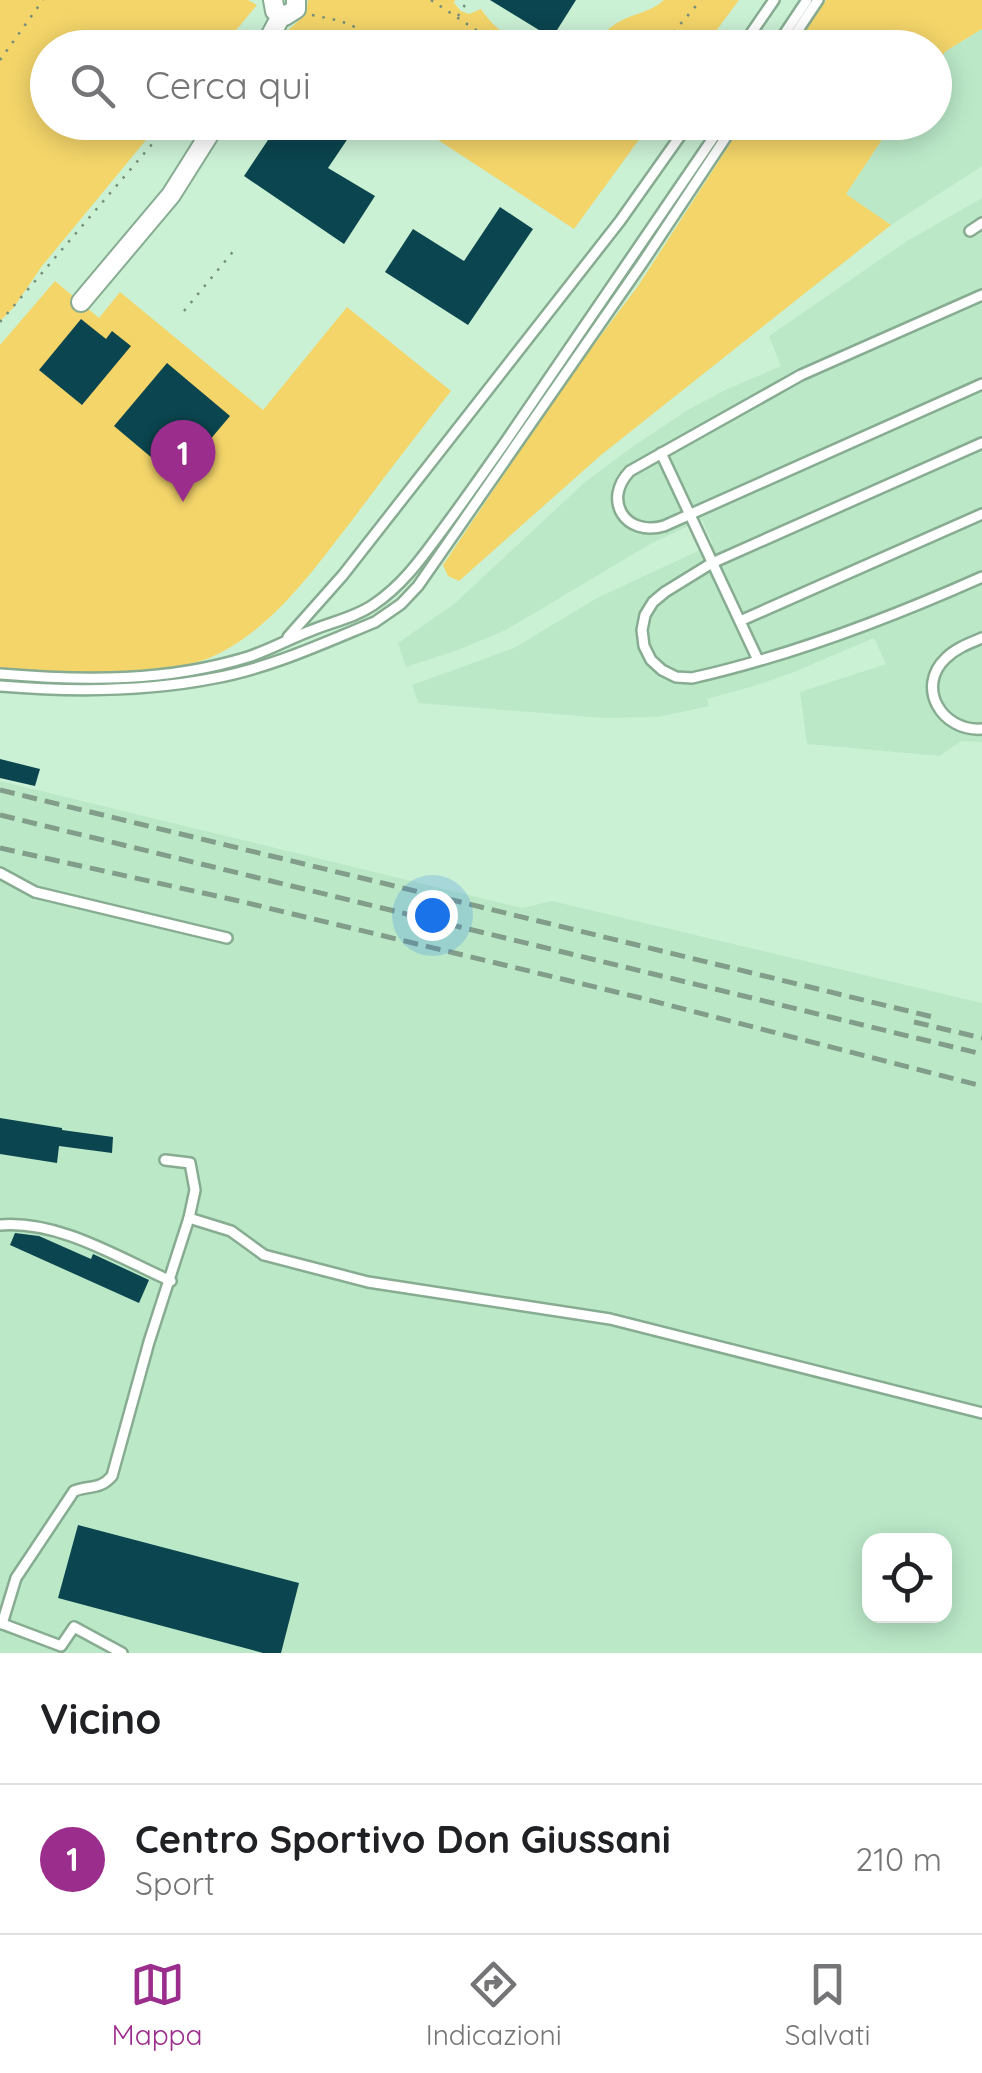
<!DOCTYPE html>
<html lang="it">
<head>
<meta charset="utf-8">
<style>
	:root { --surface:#fff; --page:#f2f2f2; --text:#202124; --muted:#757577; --line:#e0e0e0; --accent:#9b2d8d }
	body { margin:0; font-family:Quicksand,sans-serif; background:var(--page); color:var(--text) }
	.controls { position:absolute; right:30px; bottom:30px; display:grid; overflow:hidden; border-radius:20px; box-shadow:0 5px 25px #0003 }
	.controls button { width:90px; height:90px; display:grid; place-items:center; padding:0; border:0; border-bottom:2px solid var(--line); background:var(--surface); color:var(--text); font:50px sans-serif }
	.you { position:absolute; left:432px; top:915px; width:35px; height:35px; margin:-25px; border:8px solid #fff; border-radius:50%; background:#1a73e8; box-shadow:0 0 0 15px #1a73e833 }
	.badge { display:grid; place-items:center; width:65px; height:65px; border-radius:50%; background:var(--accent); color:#fff; font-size:32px; font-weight:700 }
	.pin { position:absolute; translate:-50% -82px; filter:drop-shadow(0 2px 5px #0008) }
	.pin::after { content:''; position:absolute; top:52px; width:35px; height:30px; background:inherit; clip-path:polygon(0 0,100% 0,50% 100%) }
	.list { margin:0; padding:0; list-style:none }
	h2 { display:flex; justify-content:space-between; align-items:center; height:130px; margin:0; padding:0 40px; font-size:42px }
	h2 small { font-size:32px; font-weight:400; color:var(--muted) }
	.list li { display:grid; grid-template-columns:65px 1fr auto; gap:30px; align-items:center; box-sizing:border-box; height:150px; padding:0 40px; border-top:2px solid var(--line) }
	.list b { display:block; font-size:38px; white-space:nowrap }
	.list p { margin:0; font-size:32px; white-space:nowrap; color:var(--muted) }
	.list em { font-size:32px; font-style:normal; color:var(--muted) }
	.icon { flex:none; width:55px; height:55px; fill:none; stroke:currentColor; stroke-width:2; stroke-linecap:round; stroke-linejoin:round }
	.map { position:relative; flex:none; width:982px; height:1653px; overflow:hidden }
	.search { position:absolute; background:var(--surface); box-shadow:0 5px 25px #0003; left:30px; right:30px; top:30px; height:110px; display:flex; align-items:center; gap:25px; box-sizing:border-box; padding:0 35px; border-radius:55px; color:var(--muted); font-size:38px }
	.sheet { height:280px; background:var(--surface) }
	nav { display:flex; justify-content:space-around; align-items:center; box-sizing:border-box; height:140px; border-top:2px solid var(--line); background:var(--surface); font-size:28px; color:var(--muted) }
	nav a { display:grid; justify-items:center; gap:5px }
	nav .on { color:var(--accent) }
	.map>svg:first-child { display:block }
</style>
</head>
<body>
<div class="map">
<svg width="982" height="1653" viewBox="0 0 982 1653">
	<rect width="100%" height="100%" fill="#cbf1d5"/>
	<g fill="#bbe9c8" fill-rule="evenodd">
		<polygon points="982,29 982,166 891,225 845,194 893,123 934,122 935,64 946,51"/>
		<polygon points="982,198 982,742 962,741 939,756 807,744 800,692 886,664 874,638 794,672 754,686 707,699 709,706 658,717 605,718 418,703 412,685 514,648 597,598 713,544 702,520 652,543 506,630 458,650 406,667 398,643 454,604 585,482 632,447 686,411 725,390 781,366 769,336 907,241"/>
		<path d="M 0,781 L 522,908 L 552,901 L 982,1003 L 982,1653 L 0,1653 ZM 870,1540 L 944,1540 L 944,1616 L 870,1616 Z"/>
	</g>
	<g fill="#f4d56a">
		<polygon points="0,0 248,0 257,5 222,47 48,48 48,122 160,123 42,266 14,307 0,321"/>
		<path d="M 308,0 L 455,0 L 454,3 L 461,11 L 469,14 L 481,9 C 493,27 507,37 526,47 L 305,47 L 285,33 L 306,14 Z"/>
		<path d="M 664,0 L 739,0 L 704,47 L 582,47 C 596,41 605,31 617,23 C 633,13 650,13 664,0 Z"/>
		<polygon points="826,0 982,0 982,29 946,51 935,64 934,48 794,47"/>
		<polygon points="744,122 893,123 846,194 891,225 601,455 459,581 448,576 443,565 568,379 638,286"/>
		<polygon points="412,123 651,123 574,229"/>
		<path d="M 55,281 L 99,318 L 120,292 L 263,410 L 347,307 L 451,391 C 418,433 385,476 353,519 C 314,569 277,623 220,653 C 170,680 56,674 0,669 L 0,345 Z"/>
	</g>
	<g fill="#0b454f">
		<polygon points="490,0 576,0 552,38"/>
		<polygon points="280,122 359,122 328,168 375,196 344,244 244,176"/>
		<polygon points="500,207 533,229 468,325 385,272 413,229 464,261"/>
		<polygon points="81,319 106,339 112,331 131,346 82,405 39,370"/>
		<polygon points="167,363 230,416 177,479 114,426"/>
		<polygon points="0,759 40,769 35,786 0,778"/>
		<polygon points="0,1118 62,1128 62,1130 113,1137 112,1153 59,1146 57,1163 0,1154"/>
		<polygon points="15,1233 39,1236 91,1259 93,1254 149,1280 139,1303 10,1245"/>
		<polygon points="78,1525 299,1583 281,1653 263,1653 58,1598"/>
	</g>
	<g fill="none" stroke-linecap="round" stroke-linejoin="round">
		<g stroke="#87ac91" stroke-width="14">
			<g id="lane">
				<polyline points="741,48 774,0"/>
				<polyline points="775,48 807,0"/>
				<polyline points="786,48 818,0"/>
				<polyline points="970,231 982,223"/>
				<path d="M 982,295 L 801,375 L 630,471 C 602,500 625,537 664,526 L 982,384"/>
				<path d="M 982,443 L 712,563 L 665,592 L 653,602 L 645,615 L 642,630 L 644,646 L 651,660 L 662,670 L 676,677 L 692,678 C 790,656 890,618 982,577"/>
				<polyline points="661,453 758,660"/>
				<polyline points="740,621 982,514"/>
				<polyline points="288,637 343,575 620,221 690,122"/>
				<path d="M 982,638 C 970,643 956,648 946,658 C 915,687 942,732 982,729"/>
				<path d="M 0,674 C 84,681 167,682 248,657 C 269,650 289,639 310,631 C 331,622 354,618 373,605 C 405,584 426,552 449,521 C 468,495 487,468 506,441 C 579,335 652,229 724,122"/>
				<path d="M 0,686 C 72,692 144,692 215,678 C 270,668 324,643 375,622 L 401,604 L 418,586 L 643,262 L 736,122"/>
				<polyline points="0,873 35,892 227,938"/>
				<polyline points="189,1218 231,1231 264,1255 368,1282 610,1319 982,1413"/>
				<path d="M 0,1225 C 59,1220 119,1258 171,1281"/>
				<polyline points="0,1623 61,1646 74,1627 122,1653"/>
				<path d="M 2,1624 L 16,1578 L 74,1491 C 90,1485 100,1490 112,1476 L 149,1342 L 189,1218 L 195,1190 L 190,1163 L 165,1160"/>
			</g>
		</g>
		<g stroke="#87ac91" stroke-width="22">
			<g id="street">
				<polyline points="273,0 275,11 285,16 296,9 296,0"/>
				<polyline points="264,48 281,16"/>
				<polyline points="81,302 171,195 217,122"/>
			</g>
		</g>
		<g stroke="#748e7b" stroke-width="2.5" stroke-dasharray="2.5 8" stroke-linecap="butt">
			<polyline points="431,0 503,48"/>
			<path d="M 312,15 C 340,21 359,22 377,48"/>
			<polyline points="458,16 468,0"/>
			<polyline points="660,48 701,0"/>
			<polyline points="0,60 43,0"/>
			<path d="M 443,122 C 459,136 475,131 493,122"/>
			<polyline points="184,311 236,248"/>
			<polyline points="0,322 165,129 180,125 196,127"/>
		</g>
		<use href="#lane" stroke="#fff" stroke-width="9"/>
		<use href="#street" stroke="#fff" stroke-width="18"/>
		<g stroke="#829d89" stroke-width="5" stroke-dasharray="15 8" stroke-linecap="butt">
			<polyline points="0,790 933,1017"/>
			<polyline points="0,815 982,1054"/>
			<polyline points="0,848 239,901 641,998 982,1086"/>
			<polyline points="914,1022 982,1038"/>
		</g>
	</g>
</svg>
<div class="controls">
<button><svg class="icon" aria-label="locate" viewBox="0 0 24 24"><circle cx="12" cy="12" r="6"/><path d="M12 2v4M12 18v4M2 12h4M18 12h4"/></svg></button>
</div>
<div class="you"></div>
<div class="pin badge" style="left:183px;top:502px">1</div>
<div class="search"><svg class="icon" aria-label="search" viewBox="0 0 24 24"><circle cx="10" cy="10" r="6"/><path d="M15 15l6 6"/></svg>Cerca qui</div>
</div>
<section class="sheet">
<h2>Vicino<small></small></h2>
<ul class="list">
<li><span class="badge">1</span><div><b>Centro Sportivo Don Giussani</b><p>Sport</p></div><em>210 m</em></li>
</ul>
</section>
<nav>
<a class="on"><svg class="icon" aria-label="map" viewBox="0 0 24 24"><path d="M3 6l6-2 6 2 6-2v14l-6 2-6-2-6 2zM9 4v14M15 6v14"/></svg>Mappa</a>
<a><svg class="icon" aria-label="directions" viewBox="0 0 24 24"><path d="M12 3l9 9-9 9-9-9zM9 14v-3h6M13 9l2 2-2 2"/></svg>Indicazioni</a>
<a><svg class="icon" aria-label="saved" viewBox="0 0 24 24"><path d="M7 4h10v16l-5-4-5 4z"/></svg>Salvati</a>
</nav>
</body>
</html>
